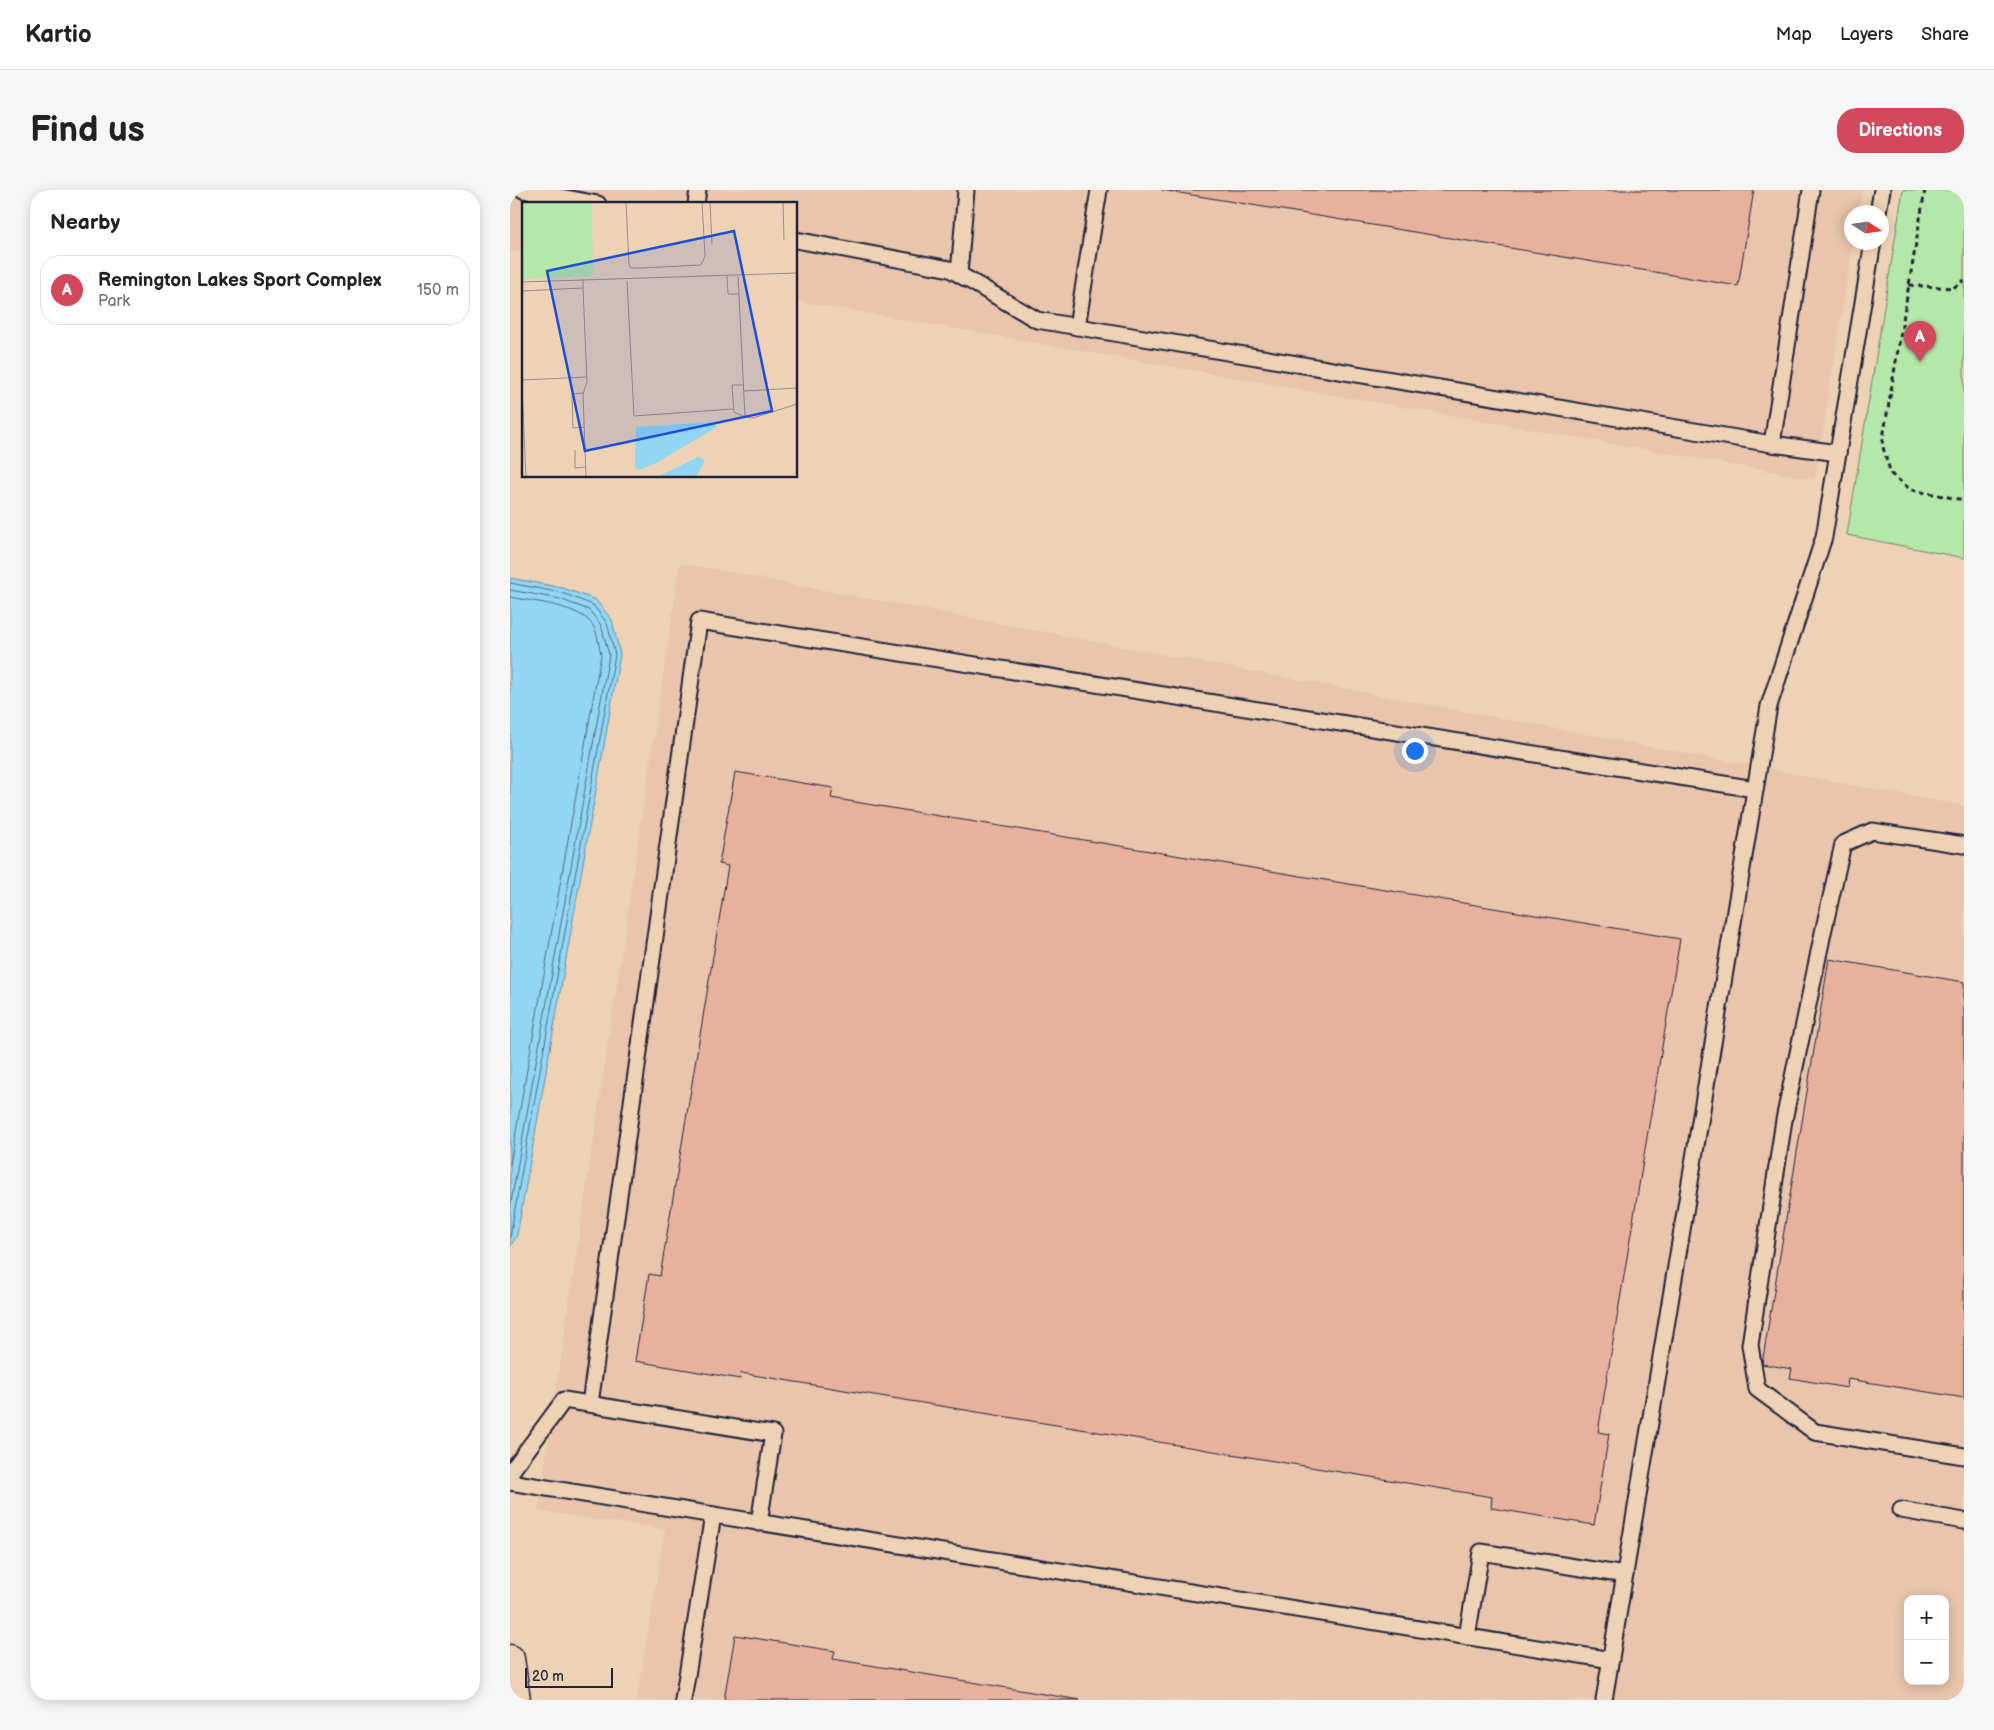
<!DOCTYPE html>
<html lang="en">
<head>
<meta charset="utf-8">
<style>
	:root { --surface:#fff; --page:#f6f6f6; --text:#222; --muted:#767676; --line:#e0e0e0; --accent:#d1495b }
	body { margin:0; font-family:"Balsamiq Sans",sans-serif; background:var(--page); color:var(--text) }
	.controls { position:absolute; right:15px; bottom:15px; display:grid; overflow:hidden; border-radius:10px; box-shadow:0 2px 12px #0003 }
	.controls button { width:45px; height:45px; display:grid; place-items:center; padding:0; border:0; border-bottom:1px solid var(--line); background:var(--surface); color:var(--text); font:25px sans-serif }
	.compass { position:absolute; left:1334px; top:15px; width:45px; height:45px; border-radius:50%; background:var(--surface); box-shadow:0 2px 12px #0003; rotate:102deg }
	.scale { position:absolute; left:15px; bottom:12px; width:88px; box-sizing:border-box; padding-left:5px; border:2px solid #22223b; border-top:0; font-size:14px; line-height:18px; white-space:nowrap; color:#22223b; -webkit-text-stroke:4px #eed2b5; paint-order:stroke }
	.you { position:absolute; left:904px; top:560px; width:18px; height:18px; margin:-12px; border:4px solid #fff; border-radius:50%; background:#1a73e8; box-shadow:0 0 0 8px #1a73e833 }
	.badge { display:grid; place-items:center; width:32px; height:32px; border-radius:50%; background:var(--accent); color:#fff; font-size:16px; font-weight:700 }
	.pin { position:absolute; translate:-50% -41px; filter:drop-shadow(0 1px 2px #0008) }
	.pin::after { content:''; position:absolute; top:26px; width:18px; height:15px; background:inherit; clip-path:polygon(0 0,100% 0,50% 100%) }
	.list { margin:0; padding:0; list-style:none }
	h2 { display:flex; justify-content:space-between; align-items:center; height:65px; margin:0; padding:0 20px; font-size:21px }
	h2 small { font-size:16px; font-weight:400; color:var(--muted) }
	.list li { display:grid; grid-template-columns:32px 1fr auto; gap:15px; align-items:center; box-sizing:border-box; height:70px; margin:0 10px 10px; padding:0 10px; border:1px solid var(--line); border-radius:20px }
	.list b { display:block; font-size:19px; white-space:nowrap }
	.list p { margin:0; font-size:16px; white-space:nowrap; color:var(--muted) }
	.list em { font-size:16px; font-style:normal; color:var(--muted) }
	.map { position:relative; flex:none; width:1454px; height:1510px; overflow:hidden; border-radius:20px }
	header { display:flex; align-items:center; gap:30px; box-sizing:border-box; height:70px; padding:0 25px; background:var(--surface); border-bottom:1px solid var(--line) }
	header strong { font-size:24px }
	nav { display:flex; gap:28px; margin-inline-start:auto; font-size:18px }
	.intro { display:flex; align-items:center; justify-content:space-between; box-sizing:border-box; height:120px; padding:0 30px }
	h1 { margin:0; font-size:35px }
	.button { padding:12px 22px; border-radius:20px; background:var(--accent); color:#fff; font-size:18px; font-weight:700 }
	main { display:flex; gap:30px; padding:0 30px }
	aside { flex:1; background:var(--surface); border-radius:20px; box-shadow:0 2px 12px #0003 }
	.map>svg:first-child { display:block }
</style>
</head>
<body>
<header>
<strong>Kartio</strong>
<nav><a>Map</a><a>Layers</a><a>Share</a></nav>
</header>
<div class="intro"><h1>Find us</h1><a class="button">Directions</a></div>
<main>
<aside>
<h2>Nearby<small></small></h2>
<ul class="list">
<li><span class="badge">A</span><div><b>Remington Lakes Sport Complex</b><p>Park</p></div><em>150 m</em></li>
</ul>
</aside>
<div class="map">
<svg width="1454" height="1510" viewBox="0 0 1454 1510">
	<rect width="100%" height="100%" fill="#eed2b5"/>
	<filter id="ink" filterUnits="userSpaceOnUse"><feTurbulence type="fractalNoise" baseFrequency=".02" numOctaves="2"/><feDisplacementMap in="SourceGraphic" scale="10" xChannelSelector="R" yChannelSelector="G"/><feConvolveMatrix kernelMatrix="1 2 1 2 8 2 1 2 1" color-interpolation-filters="sRGB"/></filter>
	<g filter="url(#ink)">
		<g fill="#e8c5ac" fill-rule="evenodd">
			<polygon points="0,0 1352,0 1348,22 1342,22 1342,52 1343,53 1305,289 286,111 286,14 14,14 14,63 0,61"/>
			<path d="M 170,373 L 1454,616 L 1454,1510 L 127,1510 L 155,1339 L 28,1321 ZM 1398,1409 L 1435,1409 L 1435,1491 L 1398,1491 Z"/>
		</g>
		<polygon fill="#b4e7a8" stroke="#6b8472" points="1393,0 1454,0 1454,368 1337,345"/>
		<polygon fill="#92d6f4" stroke="#658eaa" points="0,388 53,398 86,410 102,430 110,465 7,1045 0,1057"/>
		<g fill="none" stroke-linecap="round" stroke-linejoin="round">
			<g stroke="#4f6a85" stroke-width="1">
				<polyline points="0,393 52,403 83,415 97,433 105,465 0,1047"/>
				<polyline points="0,400 50,409 79,420 91,435 99,465 0,1018"/>
				<path d="M 0,407 C 23,412 74,415 85,439 C 88,447 89,457 91,465 L 0,975"/>
			</g>
		</g>
		<g fill="#e8b19d" stroke="#22223b">
			<polygon points="652,0 1244,0 1228,96"/>
			<polygon points="225,582 323,598 321,608 1170,749 1088,1242 1099,1244 1084,1335 981,1318 982,1307 231,1183 230,1189 125,1171 139,1084 150,1086 218,676 209,674"/>
			<polygon points="1319,769 1454,792 1454,1208 1338,1189 1337,1198 1280,1188 1282,1179 1252,1174"/>
			<polygon points="225,1445 325,1461 323,1469 570,1510 214,1510"/>
		</g>
		<g fill="none" stroke-linecap="round" stroke-linejoin="round">
			<g stroke="#22223b" stroke-width="19">
				<g id="service">
					<polyline points="13,0 88,14"/>
					<polyline points="1301,0 1262,254 1328,263"/>
					<polyline points="186,14 188,0"/>
					<polyline points="1368,22 1372,0"/>
					<polyline points="286,50 440,79 527,130 1262,254"/>
					<polyline points="449,84 456,0"/>
					<polyline points="567,137 589,0"/>
					<polyline points="1454,655 1362,641 1333,654 1314,738 1274,930 1240,1155 1247,1199 1305,1242 1454,1266"/>
					<polyline points="80,1214 189,431 1245,599"/>
					<polyline points="0,1283 54,1210 263,1244 249,1333"/>
					<polyline points="0,1292 1101,1470"/>
					<polyline points="1391,1320 1454,1331"/>
					<polyline points="957,1447 971,1362 1115,1385"/>
					<polyline points="173,1510 203,1325"/>
					<polyline points="1094,1510 1259,516 1314,347 1363,52"/>
				</g>
			</g>
			<g stroke="#22223b" stroke-width="31">
				<polyline id="minor" points="0,1469 6,1510"/>
			</g>
			<g stroke="#22223b" stroke-width="3" stroke-dasharray="5 4" stroke-linecap="butt">
				<polyline points="1415,0 1372,254 1381,284 1401,300 1454,310"/>
				<polyline points="1399,95 1443,98 1454,90"/>
			</g>
			<use href="#service" stroke="#eed2b5" stroke-width="15"/>
			<use href="#minor" stroke="#eed2b5" stroke-width="28"/>
		</g>
	</g>
	<g transform="translate(12 12)">
		<rect width="275" height="275" fill="#eed2b5"/>
		<path d="M 0,0 L 70,0 L 71,74 L 0,77 Z" fill="#b4e7a8"/>
		<path d="M 192,220 L 195,225 L 134,261 L 117,268 L 113,266 L 114,225 ZM 176,255 L 183,258 L 174,275 L 135,275 Z" fill="#92d6f4"/>
		<path fill="none" stroke="#9c8c84" stroke-width="1" d="M 104,0 L 107,63 L 109,66 L 120,66 L 179,63 L 183,54 L 180,0M 188,0 L 190,42M 261,0 L 262,38M 205,74 L 206,92 L 217,92M 216,74 L 223,215M 105,79 L 112,214 L 211,207M 0,80 L 275,71M 61,86 L 65,180 L 61,192 L 64,275M 0,89 L 61,86 L 61,77M 0,178 L 65,175M 222,183 L 210,183 L 212,210 L 223,215 L 231,216 L 275,202M 0,185 L 4,275M 222,189 L 275,186M 62,191 L 50,192 L 51,226 L 62,225M 53,248 L 53,266 L 63,265"/>
		<path fill="#1d4ed8" fill-opacity="0.15" stroke="#1d4ed8" stroke-width="2.5" d="M 212,29 L 250,209 L 63,249 L 25,69 Z"/>
		<rect width="275" height="275" fill="none" stroke="#22223b" stroke-width="2.5"/>
	</g>
</svg>
<div class="controls">
<button>+</button>
<button>−</button>
</div>
<svg class="compass" viewBox="-18 -18 36 36"><path d="M0-13l5 13h-10z" fill="#e53935"/><path d="M0 13l5-13h-10z" fill="#767676"/></svg>
<div class="scale">20 m</div>
<div class="you"></div>
<div class="pin badge" style="left:1410px;top:172px">A</div>
</div>
</main>
</body>
</html>
